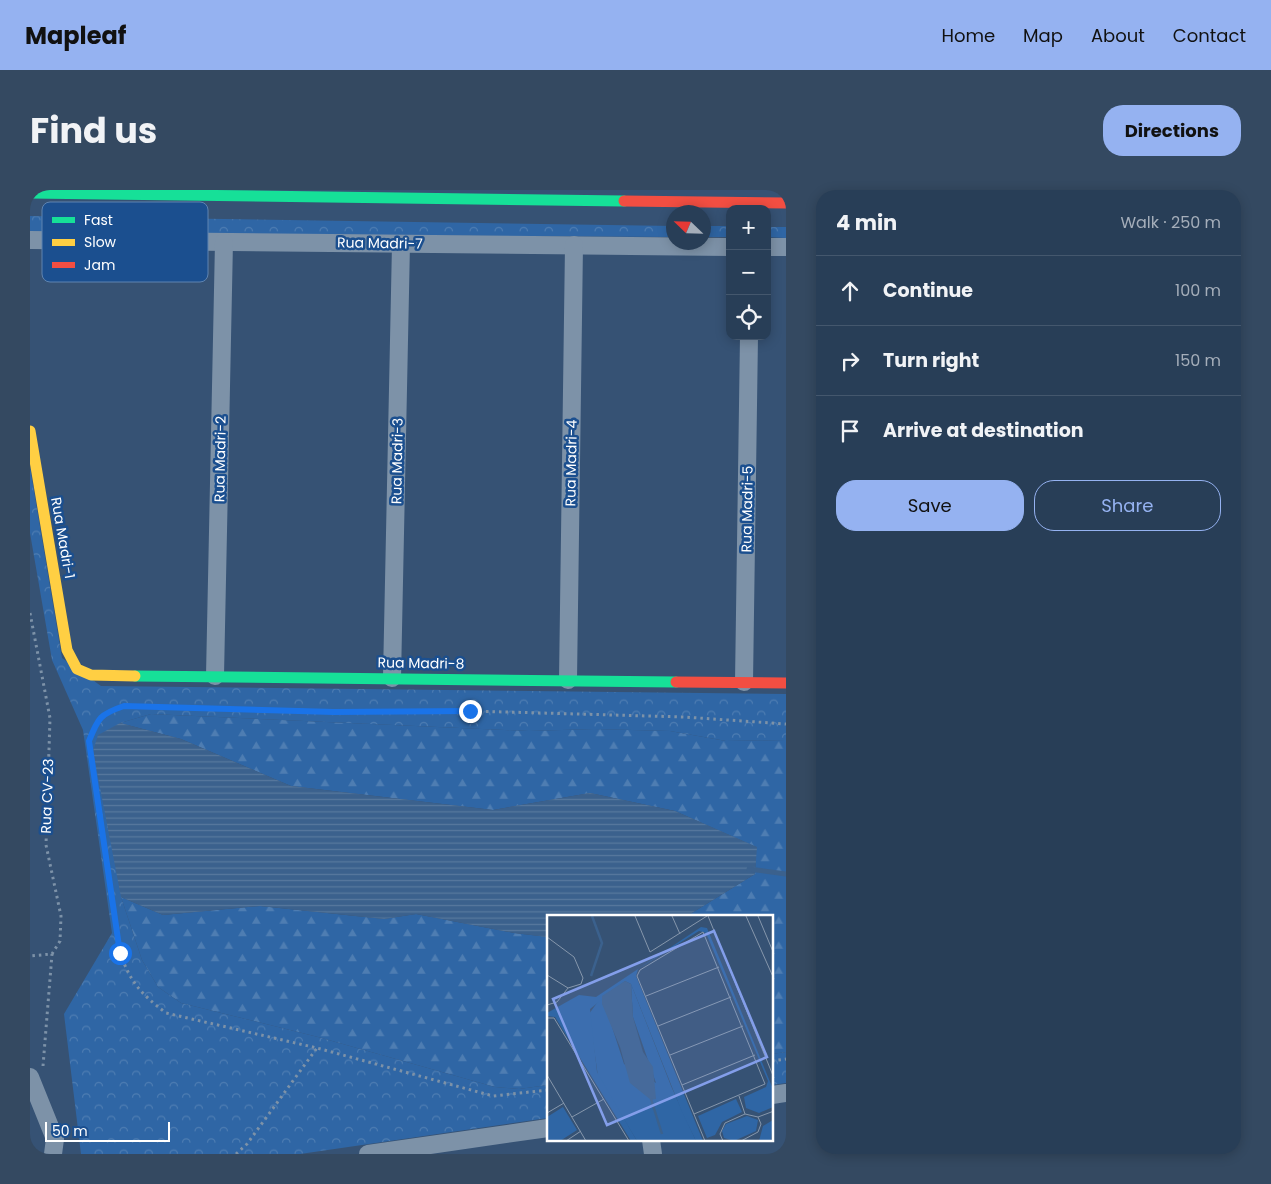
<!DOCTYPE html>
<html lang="en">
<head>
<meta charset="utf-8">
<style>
	:root { --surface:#283e57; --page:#344961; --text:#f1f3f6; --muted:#a5aeba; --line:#44576d; --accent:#95b2f1 }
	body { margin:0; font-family:Poppins,sans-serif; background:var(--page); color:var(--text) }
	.controls { position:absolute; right:15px; top:15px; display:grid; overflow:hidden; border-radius:10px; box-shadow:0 2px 12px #0003 }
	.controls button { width:45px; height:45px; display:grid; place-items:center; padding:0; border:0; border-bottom:1px solid var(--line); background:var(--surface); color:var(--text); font:25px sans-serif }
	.compass { position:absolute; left:636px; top:15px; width:45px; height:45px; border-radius:50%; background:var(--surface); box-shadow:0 2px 12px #0003; rotate:293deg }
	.scale { position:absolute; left:15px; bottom:12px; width:125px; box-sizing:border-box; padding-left:5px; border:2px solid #fff; border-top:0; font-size:14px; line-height:18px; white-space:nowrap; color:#fff; -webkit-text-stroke:4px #1b4f8f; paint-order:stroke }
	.stop { position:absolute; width:15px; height:15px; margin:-11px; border:4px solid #1a73e8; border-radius:50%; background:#fff }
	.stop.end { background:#1a73e8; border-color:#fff; box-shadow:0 1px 5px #0008 }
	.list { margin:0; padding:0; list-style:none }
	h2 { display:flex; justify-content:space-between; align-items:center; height:65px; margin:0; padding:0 20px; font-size:21px }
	h2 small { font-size:16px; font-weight:400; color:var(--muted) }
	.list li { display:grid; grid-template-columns:32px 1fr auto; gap:15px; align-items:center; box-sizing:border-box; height:70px; padding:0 20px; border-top:1px solid var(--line) }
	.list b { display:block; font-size:19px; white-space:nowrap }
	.list em { font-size:16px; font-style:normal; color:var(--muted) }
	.actions { display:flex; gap:10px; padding:15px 20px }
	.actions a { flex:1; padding:11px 0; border:1px solid var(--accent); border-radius:20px; text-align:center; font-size:18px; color:var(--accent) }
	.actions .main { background:var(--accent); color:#111 }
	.icon { flex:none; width:28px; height:28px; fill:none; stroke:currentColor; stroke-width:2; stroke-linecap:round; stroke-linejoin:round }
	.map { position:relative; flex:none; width:756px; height:964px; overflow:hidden; border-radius:20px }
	header { display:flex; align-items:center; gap:30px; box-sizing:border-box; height:70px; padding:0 25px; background:var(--accent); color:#111 }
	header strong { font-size:24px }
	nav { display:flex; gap:28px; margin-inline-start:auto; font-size:18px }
	.intro { display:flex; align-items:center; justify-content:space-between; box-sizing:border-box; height:120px; padding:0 30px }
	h1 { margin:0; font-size:35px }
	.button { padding:12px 22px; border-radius:20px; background:var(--accent); color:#111; font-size:18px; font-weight:700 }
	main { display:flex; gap:30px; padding:0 30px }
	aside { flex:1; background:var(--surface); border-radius:20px; box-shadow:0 2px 12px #0003 }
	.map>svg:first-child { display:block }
</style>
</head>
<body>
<header>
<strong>Mapleaf</strong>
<nav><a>Home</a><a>Map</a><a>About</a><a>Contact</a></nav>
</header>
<div class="intro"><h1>Find us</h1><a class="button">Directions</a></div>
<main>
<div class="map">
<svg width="756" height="964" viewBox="0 0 756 964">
	<defs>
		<pattern id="forest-firs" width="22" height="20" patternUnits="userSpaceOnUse" patternTransform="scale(1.25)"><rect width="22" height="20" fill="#2f66a5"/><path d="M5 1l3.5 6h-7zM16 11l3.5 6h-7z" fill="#4e7db2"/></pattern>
		<pattern id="park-crowns" width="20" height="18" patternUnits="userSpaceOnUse" patternTransform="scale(1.25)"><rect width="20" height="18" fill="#2f66a5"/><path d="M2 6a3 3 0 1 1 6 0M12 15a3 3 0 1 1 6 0" fill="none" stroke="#4e7db2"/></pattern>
		<pattern id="water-rules" width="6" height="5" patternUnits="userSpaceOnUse" patternTransform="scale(1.25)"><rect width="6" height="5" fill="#3b618d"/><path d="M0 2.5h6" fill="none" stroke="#58799e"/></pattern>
	</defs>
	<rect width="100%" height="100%" fill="#365274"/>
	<g fill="url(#forest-firs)">
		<polygon points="121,524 499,541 564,539 640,541 696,551 756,550 756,862 742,864 742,726 657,726 725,684 726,657 645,621 560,603 463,620 261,596 151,549 90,533"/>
		<polygon points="91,707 133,725 230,716 354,729 386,724 484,743 518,747 518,895 489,899 465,897 288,847 151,813 128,797 112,770"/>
	</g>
	<g fill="url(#park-crowns)">
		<polygon points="0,26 644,36 643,47 0,43"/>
		<rect x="674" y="36" width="26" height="11"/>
		<polygon points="737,37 756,37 756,48 737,47"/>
		<polygon points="0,277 32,468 71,496 756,504 756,550 696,551 640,541 564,539 499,541 121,524 90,533 91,707 112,770 128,797 151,813 288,847 465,897 489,899 518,895 518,928 270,964 51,964 34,824 82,743 53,540 22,470 0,343"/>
		<polygon points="756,862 756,893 742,895 742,864"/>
	</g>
	<polygon fill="url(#water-rules)" points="90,533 151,549 261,596 463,620 560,603 645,621 727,657 725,684 657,726 518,726 518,747 484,743 386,724 354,729 230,716 133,725 91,707 63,561 68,545"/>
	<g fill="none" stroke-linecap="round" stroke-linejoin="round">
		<polyline stroke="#3b618d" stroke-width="5" points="719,679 756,684"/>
		<g stroke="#7d92a8" stroke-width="3" stroke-dasharray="2.5 4" stroke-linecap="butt">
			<polyline points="0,423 20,528 16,655 31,726 30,751 22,764 0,766"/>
			<polyline points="742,871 756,869"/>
			<polyline points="13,876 22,764"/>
			<path d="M 518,900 L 463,906 L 287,858 L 136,823 C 110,803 101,793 90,763 L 59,551 C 68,528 70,524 94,516 L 304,522 L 440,521 L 654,527 L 756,534"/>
			<polyline points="206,964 217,954 287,858"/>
		</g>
		<g stroke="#7d92a8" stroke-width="18">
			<polyline points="0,50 700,57"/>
			<polyline points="737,57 756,57"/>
			<polyline points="185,486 194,52"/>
			<polyline points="362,488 371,54"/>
			<polyline points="538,490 544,55"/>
			<polyline points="714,492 719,146"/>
			<polyline points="0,887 25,949 23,964"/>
			<polyline points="742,905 756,903"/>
			<polyline points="621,950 623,964"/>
			<polyline points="338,964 518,938"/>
		</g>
		<g stroke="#16e098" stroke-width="11">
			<polyline points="0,3 594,11"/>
			<polyline points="105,486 646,492"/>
		</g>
		<polyline stroke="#ffcf43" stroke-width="11" points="0,241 37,460 47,479 61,485 105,486"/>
		<g stroke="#f24e42" stroke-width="11">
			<polyline points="594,11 756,13"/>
			<polyline points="646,492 756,493"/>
		</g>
	</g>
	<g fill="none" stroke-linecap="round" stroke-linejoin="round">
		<path stroke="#1a73e8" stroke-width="6" d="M 90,763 L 59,551 C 68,528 70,524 94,516 L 304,522 L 440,521"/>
	</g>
	<g text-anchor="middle" stroke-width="5" stroke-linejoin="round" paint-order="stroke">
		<g font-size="14" fill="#fff" stroke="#1b4f8f">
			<text transform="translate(350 53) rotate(1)" y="5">Rua Madri-7</text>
			<text transform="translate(190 269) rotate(-89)" y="5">Rua Madri-2</text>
			<text transform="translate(367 271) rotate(-89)" y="5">Rua Madri-3</text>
			<text transform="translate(541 273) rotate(-89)" y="5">Rua Madri-4</text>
			<text transform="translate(717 319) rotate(-89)" y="5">Rua Madri-5</text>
			<text transform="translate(33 348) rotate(80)" y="5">Rua Madri-1</text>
			<text transform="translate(391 473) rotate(1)" y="5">Rua Madri-8</text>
			<text transform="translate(17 606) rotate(-88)" y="5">Rua CV-23</text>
		</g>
	</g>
	<g transform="translate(517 725)">
		<rect width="226" height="226" fill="#365274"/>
		<path d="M 84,69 L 124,171 L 149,226 L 90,226 L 51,161 L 42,99 L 55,81 L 77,149 L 109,168 L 86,102 Z" fill="#2f66a5"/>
		<path d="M 154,12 L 160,13 L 226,174 L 226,192 L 212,198 L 199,193 L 197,182 L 219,172 L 221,166 L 159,18 L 152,16 L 91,54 L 89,61 L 156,226 L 149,226 L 135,197 L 84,69 L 78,66 L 43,94 L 50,157 L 90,226 L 84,226 L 8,102 L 0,101 L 0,98 L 32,80 L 49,82 ZM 189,184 L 195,197 L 175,207 L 168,220 L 160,223 L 151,201 ZM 16,192 L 30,215 L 13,226 L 0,226 L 0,202 ZM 200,201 L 211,205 L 209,216 L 187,226 L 177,223 L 175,216 L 179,209 ZM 226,205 L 224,226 L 212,226 L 216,211 Z" fill="#2f66a5"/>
		<path d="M 78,66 L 84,69 L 86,102 L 96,137 L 106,152 L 109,184 L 104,185 L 83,168 L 73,132 L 55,89 L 55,81 Z" fill="#3b618d"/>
		<path fill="none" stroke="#3b618d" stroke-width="2.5" d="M 44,61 L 55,28 L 45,1M 104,184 L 115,219"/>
		<path fill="none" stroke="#8697ac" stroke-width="1" d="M 88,1 L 103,37 L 160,1M 125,1 L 133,19M 161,1 L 227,163M 199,1 L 227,64M 211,1 L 227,39M 0,22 L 27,42 L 36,63 L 34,69 L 21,73 L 10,87 L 0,90M 0,60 L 21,73M 99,81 L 172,52M 0,103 L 7,103 L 82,226M 111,111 L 184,82M 123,140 L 196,111M 0,160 L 39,226M 135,170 L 208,140M 192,181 L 198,199M 0,198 L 17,188M 147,199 L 218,169 L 156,17 L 93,55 L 90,61 L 158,226M 25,202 L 57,184M 211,202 L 227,196M 19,226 L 34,216M 176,226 L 173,219 L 178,208 L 198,199 L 211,202 L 214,209 L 211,217 L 194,226"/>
		<path fill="#839eea" fill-opacity="0.15" stroke="#839eea" stroke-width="2.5" d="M 167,16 L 220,142 L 60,210 L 6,84 Z"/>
		<rect width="226" height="226" fill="none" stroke="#fff" stroke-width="2.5"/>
	</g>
	<rect x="12" y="12" width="166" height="80" rx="8" fill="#1b4f8f" stroke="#5f84b1" stroke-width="1"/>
	<rect x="22" y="27" width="23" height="6" fill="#16e098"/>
	<rect x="22" y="49" width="23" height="7" fill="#ffcf43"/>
	<rect x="22" y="72" width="23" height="6" fill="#f24e42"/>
	<g font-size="14" fill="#fff">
		<text x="54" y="35">Fast</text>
		<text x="54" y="57">Slow</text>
		<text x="54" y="80">Jam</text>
	</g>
</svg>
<div class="controls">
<button>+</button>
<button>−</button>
<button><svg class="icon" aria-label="locate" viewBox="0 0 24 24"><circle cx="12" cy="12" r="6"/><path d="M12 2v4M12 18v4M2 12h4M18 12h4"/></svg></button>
</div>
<svg class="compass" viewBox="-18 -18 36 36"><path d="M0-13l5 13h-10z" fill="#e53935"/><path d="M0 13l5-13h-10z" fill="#a5aeba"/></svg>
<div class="scale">50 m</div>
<div class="stop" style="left:90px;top:763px"></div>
<div class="stop end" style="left:440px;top:521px"></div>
</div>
<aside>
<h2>4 min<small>Walk · 250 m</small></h2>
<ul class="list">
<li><svg class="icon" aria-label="ahead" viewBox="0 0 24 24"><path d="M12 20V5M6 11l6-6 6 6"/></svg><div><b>Continue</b></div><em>100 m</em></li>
<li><svg class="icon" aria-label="right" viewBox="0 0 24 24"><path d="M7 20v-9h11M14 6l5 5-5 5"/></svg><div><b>Turn right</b></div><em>150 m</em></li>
<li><svg class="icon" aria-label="arrive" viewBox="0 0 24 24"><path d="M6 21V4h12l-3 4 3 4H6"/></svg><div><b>Arrive at destination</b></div></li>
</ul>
<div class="actions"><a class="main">Save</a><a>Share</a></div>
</aside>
</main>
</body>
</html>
